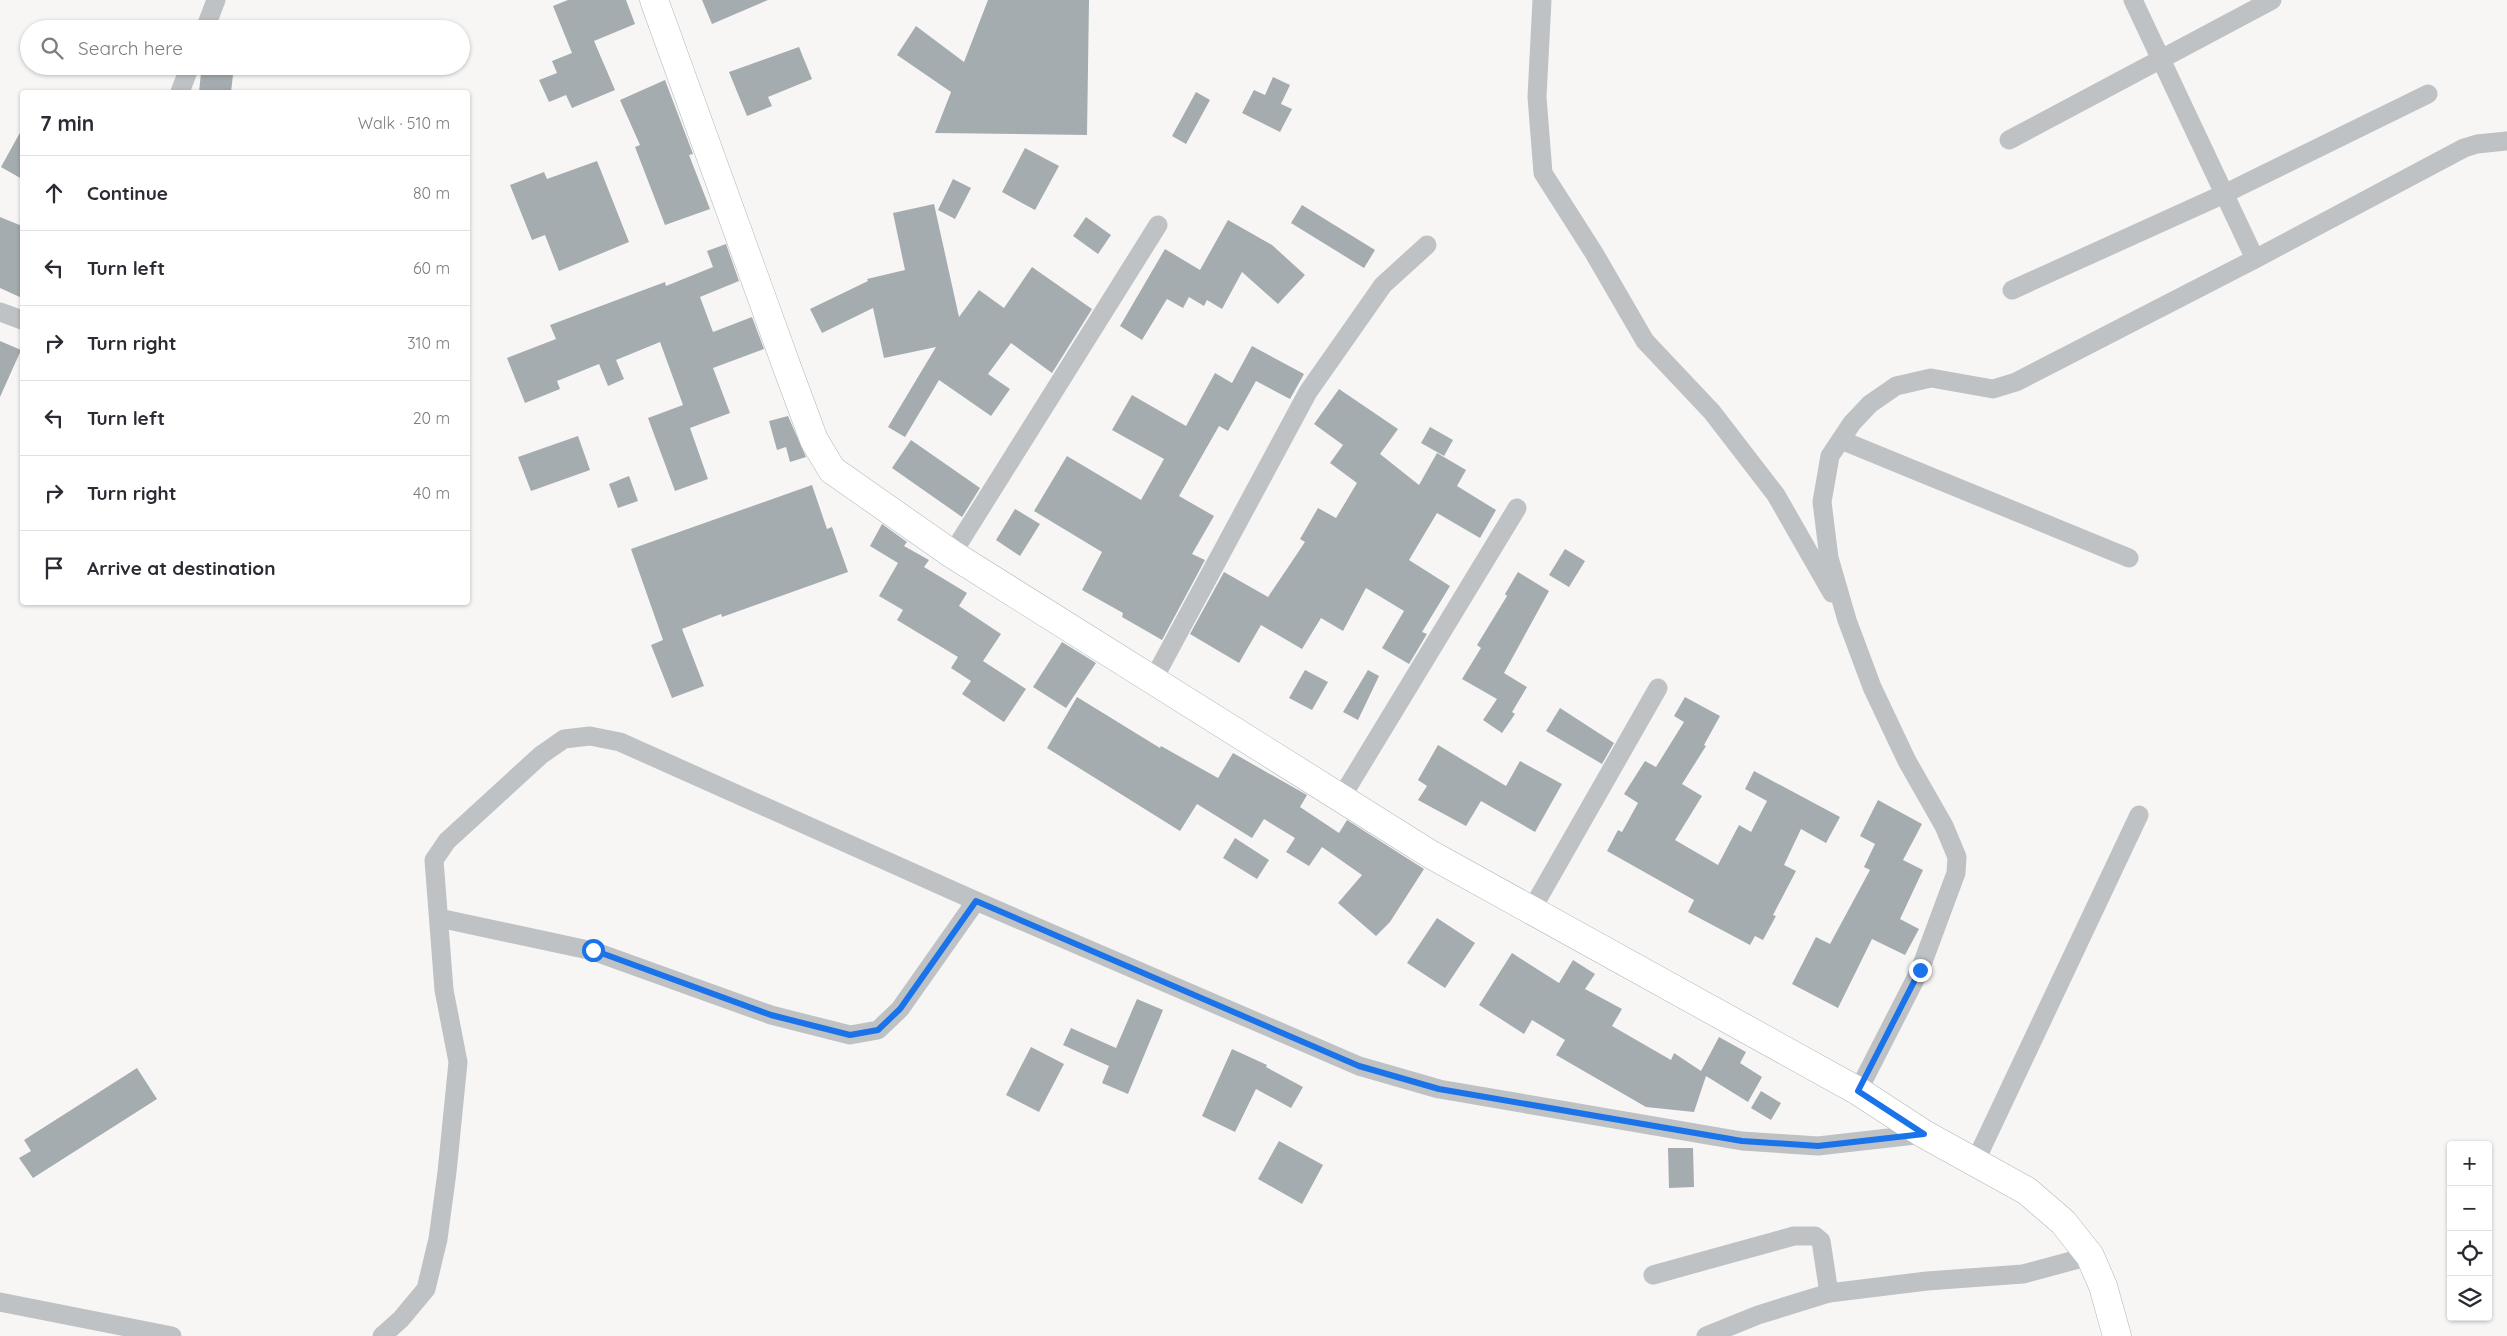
<!DOCTYPE html>
<html lang="en">
<head>
<meta charset="utf-8">
<style>
	:root { --surface:#fff; --page:#f7f7f7; --text:#2b2b33; --muted:#7c7c81; --line:#e1e1e2 }
	body { margin:0; font-family:Quicksand,sans-serif; background:var(--page); color:var(--text) }
	.controls { position:absolute; right:15px; bottom:15px; display:grid; overflow:hidden; border-radius:5px; box-shadow:0 1px 4px #0004 }
	.controls button { width:45px; height:45px; display:grid; place-items:center; padding:0; border:0; border-bottom:1px solid var(--line); background:var(--surface); color:var(--text); font:25px sans-serif }
	.stop { position:absolute; width:15px; height:15px; margin:-11px; border:4px solid #1a73e8; border-radius:50%; background:#fff }
	.stop.end { background:#1a73e8; border-color:#fff; box-shadow:0 1px 5px #0008 }
	.list { margin:0; padding:0; list-style:none }
	h2 { display:flex; justify-content:space-between; align-items:center; height:65px; margin:0; padding:0 20px; font-size:21px }
	h2 small { font-size:16px; font-weight:400; color:var(--muted) }
	.list li { display:grid; grid-template-columns:32px 1fr auto; gap:15px; align-items:center; box-sizing:border-box; height:75px; padding:0 20px; border-top:1px solid var(--line) }
	.list b { display:block; font-size:19px; white-space:nowrap }
	.list em { font-size:16px; font-style:normal; color:var(--muted) }
	.icon { flex:none; width:28px; height:28px; fill:none; stroke:currentColor; stroke-width:2; stroke-linecap:round; stroke-linejoin:round }
	.map { position:relative; flex:none; width:2507px; height:1336px; overflow:hidden }
	.search { position:absolute; background:var(--surface); box-shadow:0 1px 4px #0004; left:20px; top:20px; width:450px; height:55px; display:flex; align-items:center; gap:12px; box-sizing:border-box; padding:0 18px; border-radius:28px; color:var(--muted); font-size:19px }
	.panel { position:absolute; background:var(--surface); box-shadow:0 1px 4px #0004; left:20px; top:90px; width:450px; height:515px; border-radius:5px }
	.map>svg:first-child { display:block }
</style>
</head>
<body>
<div class="map">
<svg width="2507" height="1336" viewBox="0 0 2507 1336">
	<rect width="100%" height="100%" fill="#f7f6f4"/>
	<g fill="#a4acb0">
		<polygon points="568,0 626,0 635,24 594,41 615,90 572,108 566,95 549,102 539,80 557,73 552,61 572,53 553,6"/>
		<polygon points="702,0 768,0 712,24"/>
		<polygon points="988,0 1089,0 1087,135 935,133 951,92 897,55 916,26 964,62"/>
		<polygon points="799,47 812,79 768,97 772,106 747,116 729,72"/>
		<polygon points="209,66 234,66 231,92 199,92 201,73 208,74"/>
		<polygon points="1273,77 1290,85 1281,104 1292,109 1280,132 1242,113 1254,90 1265,95"/>
		<polygon points="665,80 693,154 689,155 710,209 665,225 635,147 640,145 620,100"/>
		<polygon points="1196,92 1210,100 1186,144 1172,136"/>
		<polygon points="22,129 22,179 1,167"/>
		<polygon points="1025,148 1059,166 1035,210 1002,192"/>
		<polygon points="597,161 629,242 559,271 545,235 532,240 510,185 544,172 547,179"/>
		<polygon points="953,179 971,188 955,219 938,210"/>
		<polygon points="934,204 959,317 979,290 1004,308 1032,267 1092,309 1052,373 1011,343 988,374 1010,389 991,416 939,380 905,437 888,427 936,347 884,358 873,308 822,333 810,309 868,281 867,279 905,270 893,213"/>
		<polygon points="1302,205 1375,250 1364,268 1291,223"/>
		<polygon points="0,217 22,226 22,298 0,288"/>
		<polygon points="1086,217 1111,235 1098,254 1073,236"/>
		<polygon points="1228,220 1272,245 1305,275 1278,304 1242,272 1222,309 1207,300 1204,306 1189,297 1183,308 1167,299 1142,340 1120,326 1165,249 1200,270"/>
		<polygon points="726,244 739,281 700,297 713,332 752,317 764,349 713,368 730,413 690,428 708,479 675,491 648,418 683,405 660,342 616,360 624,379 608,386 599,364 557,381 560,389 525,403 507,358 556,339 550,325 665,282 666,286 713,267 707,251"/>
		<polygon points="0,341 21,350 0,397"/>
		<polygon points="1252,346 1304,374 1290,399 1256,381 1228,431 1219,426 1179,496 1214,516 1192,554 1205,560 1162,640 1122,617 1123,613 1082,590 1102,552 1034,511 1067,456 1141,500 1164,459 1112,430 1132,395 1186,426 1215,373 1232,383"/>
		<polygon points="1339,389 1398,429 1380,454 1419,485 1437,453 1466,470 1457,486 1496,510 1480,538 1437,513 1409,560 1450,586 1422,632 1427,634 1409,664 1382,648 1404,611 1366,588 1343,631 1321,618 1302,649 1261,625 1239,663 1190,634 1224,572 1268,597 1305,542 1300,539 1318,508 1336,518 1357,483 1330,463 1343,445 1314,424"/>
		<polygon points="788,416 806,457 790,462 786,447 777,450 769,421"/>
		<polygon points="1430,427 1453,440 1444,456 1421,443"/>
		<polygon points="578,436 590,470 531,491 518,457"/>
		<polygon points="911,440 980,488 962,517 892,468"/>
		<polygon points="629,476 638,501 618,508 609,484"/>
		<polygon points="812,485 827,529 832,527 848,572 722,617 721,614 682,629 704,686 672,698 651,645 663,640 631,549"/>
		<polygon points="1015,509 1040,524 1020,556 996,540"/>
		<polygon points="882,524 907,542 904,546 929,560 924,567 967,593 959,606 1001,634 983,661 1026,689 1004,722 962,694 971,681 951,668 958,657 897,620 903,610 879,596 898,563 870,546"/>
		<polygon points="1565,549 1585,561 1569,587 1549,575"/>
		<polygon points="1518,572 1549,591 1504,673 1527,687 1512,712 1515,714 1502,733 1483,720 1497,699 1462,679 1481,648 1477,645 1507,596 1505,594"/>
		<polygon points="1062,642 1096,663 1066,708 1033,687"/>
		<polygon points="1305,670 1328,682 1312,710 1289,698"/>
		<polygon points="1368,670 1379,676 1358,720 1343,712"/>
		<polygon points="1077,697 1160,748 1161,746 1218,778 1233,753 1307,795 1300,807 1339,833 1347,820 1424,869 1390,922 1376,936 1338,903 1362,875 1322,847 1309,866 1286,852 1295,838 1264,819 1252,838 1197,804 1180,831 1047,748"/>
		<polygon points="1685,697 1720,716 1704,745 1706,746 1682,784 1702,796 1675,840 1718,865 1739,825 1751,832 1767,801 1745,789 1754,771 1840,817 1826,843 1801,829 1784,865 1796,871 1773,915 1776,916 1763,940 1755,936 1750,945 1688,912 1694,900 1607,851 1618,830 1622,832 1638,803 1624,794 1645,761 1656,767 1684,722 1674,716"/>
		<polygon points="1560,708 1614,743 1602,764 1546,731"/>
		<polygon points="1438,745 1506,786 1520,761 1562,784 1535,832 1481,801 1466,826 1418,800 1427,786 1418,780"/>
		<polygon points="1878,800 1922,824 1903,860 1923,870 1900,919 1919,929 1905,955 1872,939 1838,1008 1792,984 1816,937 1830,944 1870,870 1864,867 1875,844 1860,836"/>
		<polygon points="1235,838 1269,860 1257,879 1223,858"/>
		<polygon points="1437,918 1475,943 1445,988 1407,963"/>
		<polygon points="1512,953 1559,983 1573,960 1595,974 1585,989 1622,1009 1612,1026 1671,1060 1674,1053 1701,1071 1719,1037 1746,1052 1740,1063 1762,1077 1748,1102 1706,1076 1694,1112 1646,1107 1556,1055 1565,1040 1532,1020 1524,1034 1479,1005"/>
		<polygon points="1137,999 1163,1010 1128,1094 1102,1083 1109,1066 1063,1045 1071,1028 1116,1048"/>
		<polygon points="1031,1047 1064,1064 1039,1112 1006,1095"/>
		<polygon points="1232,1049 1267,1065 1266,1067 1303,1087 1291,1108 1256,1089 1235,1132 1202,1116"/>
		<polygon points="137,1068 157,1099 33,1178 19,1158 31,1151 24,1140"/>
		<polygon points="1761,1091 1781,1103 1771,1120 1751,1108"/>
		<polygon points="1279,1141 1323,1165 1302,1204 1258,1179"/>
		<polygon points="1668,1148 1693,1148 1694,1187 1669,1188"/>
	</g>
	<g fill="none" stroke-linecap="round" stroke-linejoin="round">
		<g stroke="#b1b6ba" stroke-width="29">
			<polyline id="secondary" points="654,0 788,370 814,440 832,470 952,554 1430,854 1858,1091 1924,1134 2027,1191 2063,1222 2090,1256 2103,1286 2117,1336"/>
		</g>
		<g stroke="#bec2c5" stroke-width="19">
			<polyline points="1542,0 1537,97 1543,173 1594,253 1645,341 1712,412 1776,495 1832,593"/>
			<polyline points="2133,0 2255,259"/>
			<polyline points="205,29 216,0"/>
			<polyline points="180,92 190,66"/>
			<polyline points="2009,140 2272,0"/>
			<polyline points="2012,290 2224,194 2428,94"/>
			<polyline points="0,312 22,320"/>
			<polyline points="1841,440 2129,558"/>
			<polyline points="952,554 1158,225"/>
			<polyline points="1153,680 1308,392 1383,285 1427,245"/>
			<polyline points="1341,798 1517,508"/>
			<polyline points="1532,909 1658,688"/>
			<polyline points="439,918 593,951 771,1015 850,1035 878,1030 900,1009 976,901"/>
			<polyline points="1858,1091 1920,970 1956,873 1957,857 1944,826 1907,761 1872,687 1847,620 1829,558 1822,502 1830,456 1852,423 1870,404 1896,386 1931,378 1993,389 2016,382 2255,259 2464,148 2477,144 2507,141"/>
			<polyline points="1975,1162 2139,815"/>
			<polyline points="1653,1275 1794,1236 1815,1236 1821,1241 1829,1293"/>
			<polyline points="0,1302 172,1336"/>
			<polyline points="382,1336 401,1319 426,1289 438,1239 447,1172 458,1062 444,990 434,860 447,841 541,755 564,739 590,736 620,742 976,901 1359,1066 1439,1089 1742,1141 1818,1146 1924,1134"/>
			<polyline points="1706,1336 1758,1315 1829,1293 1927,1281 2023,1274 2090,1256"/>
		</g>
		<use href="#secondary" stroke="#fff" stroke-width="28"/>
	</g>
	<g fill="none" stroke-linecap="round" stroke-linejoin="round">
		<polyline stroke="#1a73e8" stroke-width="6" points="593,950 771,1015 850,1035 878,1030 900,1009 976,901 1359,1066 1439,1089 1742,1141 1818,1146 1924,1134 1858,1091 1920,970"/>
	</g>
</svg>
<div class="controls">
<button>+</button>
<button>−</button>
<button><svg class="icon" aria-label="locate" viewBox="0 0 24 24"><circle cx="12" cy="12" r="6"/><path d="M12 2v4M12 18v4M2 12h4M18 12h4"/></svg></button>
<button><svg class="icon" aria-label="layers" viewBox="0 0 24 24"><path d="M12 4l9 5-9 5-9-5zM3 14l9 5 9-5"/></svg></button>
</div>
<div class="stop" style="left:593px;top:950px"></div>
<div class="stop end" style="left:1920px;top:970px"></div>
<div class="search"><svg class="icon" aria-label="search" viewBox="0 0 24 24"><circle cx="10" cy="10" r="6"/><path d="M15 15l6 6"/></svg>Search here</div>
<section class="panel">
<h2>7 min<small>Walk · 510 m</small></h2>
<ul class="list">
<li><svg class="icon" aria-label="ahead" viewBox="0 0 24 24"><path d="M12 20V5M6 11l6-6 6 6"/></svg><div><b>Continue</b></div><em>80 m</em></li>
<li><svg class="icon" aria-label="left" viewBox="0 0 24 24"><path d="M17 20v-9H6M10 6l-5 5 5 5"/></svg><div><b>Turn left</b></div><em>60 m</em></li>
<li><svg class="icon" aria-label="right" viewBox="0 0 24 24"><path d="M7 20v-9h11M14 6l5 5-5 5"/></svg><div><b>Turn right</b></div><em>310 m</em></li>
<li><svg class="icon" aria-label="left" viewBox="0 0 24 24"><path d="M17 20v-9H6M10 6l-5 5 5 5"/></svg><div><b>Turn left</b></div><em>20 m</em></li>
<li><svg class="icon" aria-label="right" viewBox="0 0 24 24"><path d="M7 20v-9h11M14 6l5 5-5 5"/></svg><div><b>Turn right</b></div><em>40 m</em></li>
<li><svg class="icon" aria-label="arrive" viewBox="0 0 24 24"><path d="M6 21V4h12l-3 4 3 4H6"/></svg><div><b>Arrive at destination</b></div></li>
</ul>
</section>
</div>
</body>
</html>
